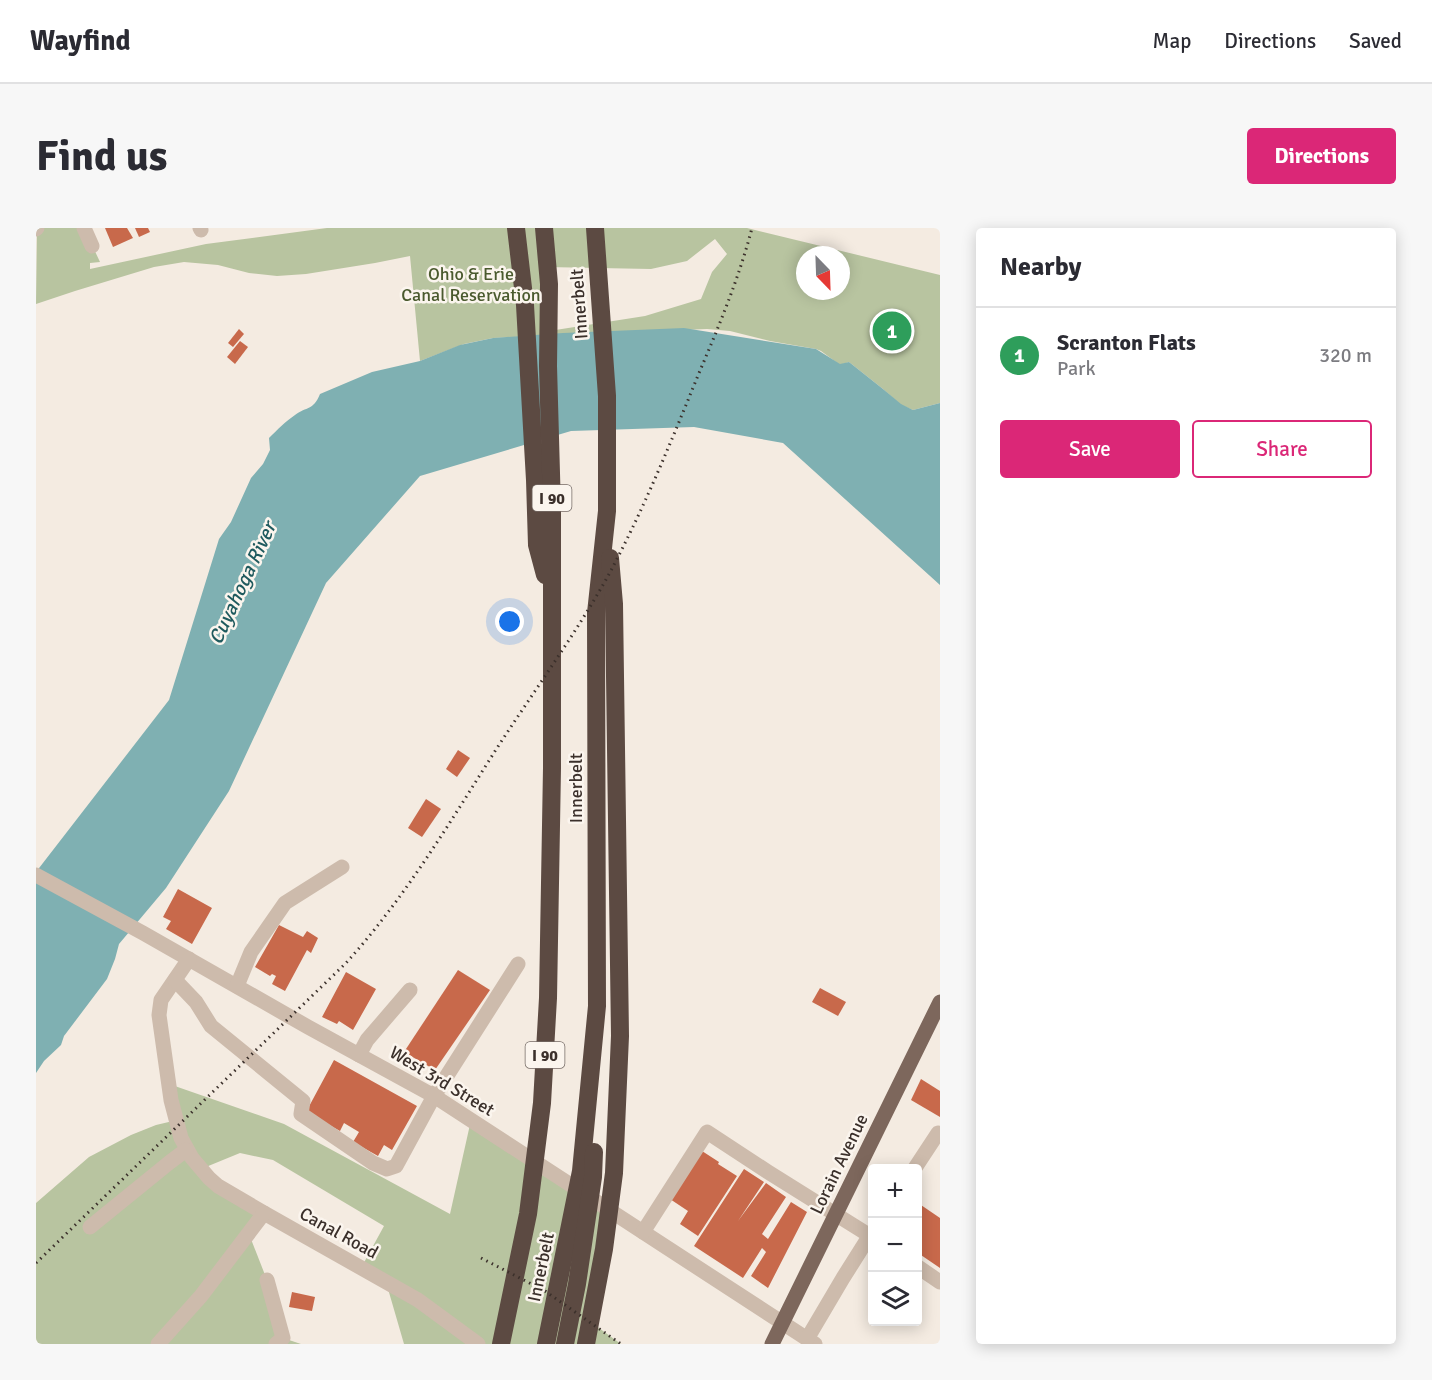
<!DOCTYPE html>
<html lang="en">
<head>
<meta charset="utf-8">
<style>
	:root { --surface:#fff; --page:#f7f7f7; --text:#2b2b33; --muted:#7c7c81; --line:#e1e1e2; --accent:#db2777 }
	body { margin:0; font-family:Signika,sans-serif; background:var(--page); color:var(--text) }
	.controls { position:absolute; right:18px; bottom:18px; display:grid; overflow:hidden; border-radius:6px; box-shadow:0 3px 15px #0003 }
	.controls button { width:54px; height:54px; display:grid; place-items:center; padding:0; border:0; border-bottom:2px solid var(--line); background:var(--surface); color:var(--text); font:30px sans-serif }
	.compass { position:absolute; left:760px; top:18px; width:54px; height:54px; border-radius:50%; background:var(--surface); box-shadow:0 3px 15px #0003; rotate:157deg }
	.you { position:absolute; left:474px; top:394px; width:21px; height:21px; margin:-15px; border:4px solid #fff; border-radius:50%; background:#1a73e8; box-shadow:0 0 0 9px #1a73e833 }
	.badge { display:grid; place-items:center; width:39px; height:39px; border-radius:50%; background:var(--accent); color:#fff; font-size:20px; font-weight:700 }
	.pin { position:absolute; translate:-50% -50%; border:3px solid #fff; box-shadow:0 2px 6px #0006 }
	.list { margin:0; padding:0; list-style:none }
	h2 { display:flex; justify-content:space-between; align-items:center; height:78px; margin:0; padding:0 24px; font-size:26px }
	h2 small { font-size:20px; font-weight:400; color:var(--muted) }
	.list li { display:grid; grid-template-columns:39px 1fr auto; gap:18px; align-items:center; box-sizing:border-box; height:96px; padding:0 24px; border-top:2px solid var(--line) }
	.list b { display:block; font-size:22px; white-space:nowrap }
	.list p { margin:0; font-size:20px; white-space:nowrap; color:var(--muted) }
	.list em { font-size:20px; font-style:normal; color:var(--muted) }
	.actions { display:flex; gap:12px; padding:18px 24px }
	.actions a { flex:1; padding:14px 0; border:2px solid var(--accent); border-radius:6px; text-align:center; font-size:21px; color:var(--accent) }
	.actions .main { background:var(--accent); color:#fff }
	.icon { flex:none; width:33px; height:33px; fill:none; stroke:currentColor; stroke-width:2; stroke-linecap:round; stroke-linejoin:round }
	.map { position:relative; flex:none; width:904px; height:1116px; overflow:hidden; border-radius:6px }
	header { display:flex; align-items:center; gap:36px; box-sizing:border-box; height:84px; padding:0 30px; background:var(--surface); border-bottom:2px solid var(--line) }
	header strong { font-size:28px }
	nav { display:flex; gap:33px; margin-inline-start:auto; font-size:21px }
	.intro { display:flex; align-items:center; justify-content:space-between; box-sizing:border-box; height:144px; padding:0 36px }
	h1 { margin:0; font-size:42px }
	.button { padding:15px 27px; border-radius:6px; background:var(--accent); color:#fff; font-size:21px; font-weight:700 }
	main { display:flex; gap:36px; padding:0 36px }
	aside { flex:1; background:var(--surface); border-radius:6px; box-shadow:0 3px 15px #0003 }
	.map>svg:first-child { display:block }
</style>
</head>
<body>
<header>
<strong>Wayfind</strong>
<nav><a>Map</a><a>Directions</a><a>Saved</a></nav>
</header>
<div class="intro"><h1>Find us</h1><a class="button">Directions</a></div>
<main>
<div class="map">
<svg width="904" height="1116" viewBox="0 0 904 1116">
	<rect width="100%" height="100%" fill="#f4ebe1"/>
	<g fill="#b8c4a0" fill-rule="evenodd">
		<path d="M 1,0 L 48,0 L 64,34 L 54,35 L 54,41 L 170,16 L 291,0 L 711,0 L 904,47 L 904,175 L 877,182 L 865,177 L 847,161 L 813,134 L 804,137 L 785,123 L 780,121 L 734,113 L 694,103 L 671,101 L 457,110 L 428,116 L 384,133 L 374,28 L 339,35 L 270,46 L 241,48 L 213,45 L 182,37 L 148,34 L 118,39 L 39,63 L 0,76 ZM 679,11 L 691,26 L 676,44 L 665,71 L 609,88 L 513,103 L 510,39 L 615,41 L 651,33 ZM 769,27 L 805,27 L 805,63 L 769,63 Z"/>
		<polygon points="133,856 248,896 414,986 435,892 572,981 556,1095 585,1116 368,1116 350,1054 325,1040 348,998 237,932 204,925 165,941 228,985 213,1006 231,1052 247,1110 265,1116 0,1116 0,975 53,929 95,907 120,897 137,893"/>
	</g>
	<path fill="#7fb0b2" d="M 648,100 L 780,121 L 804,136 L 813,134 L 847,161 L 865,176 L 877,182 L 904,175 L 904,357 L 747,215 L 658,199 L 535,203 L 384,248 L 290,355 L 193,563 L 130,660 L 83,716 L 79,731 L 71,751 L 28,808 L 25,817 L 8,833 L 0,845 L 0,644 L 133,472 L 183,311 L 195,294 L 215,250 L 227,236 L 234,222 L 233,210 C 241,202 250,193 259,187 C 271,178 277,183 284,166 L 336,144 L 384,133 L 424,117 L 457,110 L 527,105 Z"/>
	<g fill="#c8694b">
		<polygon points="69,0 91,0 97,10 77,19"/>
		<polygon points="99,0 112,0 114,4 103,9"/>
		<polygon points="203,101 208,106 197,119 192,115"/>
		<polygon points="204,113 212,119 199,136 191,129"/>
		<polygon points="422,522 434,530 421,549 410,541"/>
		<polygon points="390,571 405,581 386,609 372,600"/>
		<polygon points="142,661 176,680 156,716 130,701 135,693 127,689"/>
		<polygon points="243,697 267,709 271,703 282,710 275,725 271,722 249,763 236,756 240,748 236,746 234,748 219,739"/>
		<polygon points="422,742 454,762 399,842 368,824"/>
		<polygon points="310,744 340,761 317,802 303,793 301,796 286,789"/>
		<polygon points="784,760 810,774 802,788 776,774"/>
		<polygon points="298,832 381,878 356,922 348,917 342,928 317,914 323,904 308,895 304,903 270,884"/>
		<polygon points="885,851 904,863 904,889 875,872"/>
		<polygon points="666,923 683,934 682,936 701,948 662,1008 644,996 652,983 634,971"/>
		<polygon points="708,941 728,954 702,993 730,955 750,969 726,1006 732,1011 755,974 771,984 732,1060 715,1048 730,1024 726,1020 707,1050 658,1018"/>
		<polygon points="882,975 904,990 904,1040 882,1025"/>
		<polygon points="256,1064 279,1069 276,1083 253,1079"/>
	</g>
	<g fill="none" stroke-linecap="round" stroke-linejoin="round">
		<g stroke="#cdbbac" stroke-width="15">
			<polyline points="48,0 56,18"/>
			<polyline points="164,0 165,2"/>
			<polyline points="0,1 1,0"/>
			<polyline points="0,647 107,705 272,799 398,868 779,1116"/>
			<polyline points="153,731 125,772 123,787 135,872 145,910 156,930 173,950 182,958 228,985 382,1072 442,1116"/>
			<polyline points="139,752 160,774 175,798 267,873 265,886 337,935 351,941 360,938 398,868 482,736"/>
			<polyline points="201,758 215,724 249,675 306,639"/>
			<polyline points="323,827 331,812 374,762"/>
			<polyline points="879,940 902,905 904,907"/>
			<polyline points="54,999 134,934 150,922"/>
			<polyline points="607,1004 671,904 732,944 836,1009"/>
			<polyline points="882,1039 904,1054"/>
			<polyline points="231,1052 247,1110 240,1116"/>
			<polyline points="771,1111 807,1050 836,1004"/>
			<polyline points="122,1116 165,1068 228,985"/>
		</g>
		<polyline stroke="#7d675c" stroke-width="15" points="736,1116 904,774"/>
		<g stroke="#5c4a42" stroke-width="18">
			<polyline points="480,0 489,77 499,252 501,317 509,347"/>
			<polyline points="465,1116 492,986 506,875 512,770 516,540 516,281 512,138 513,56 508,0"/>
			<polyline points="510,1116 545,943 561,778 560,385 571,283 571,168 559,0"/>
			<polyline points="529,1116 541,1056 557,949 558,924"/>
			<polyline points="550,1116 568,1021 578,945 584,808 578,376 574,330"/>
		</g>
		<g stroke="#3b302b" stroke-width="3" stroke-dasharray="1.5 4.5" stroke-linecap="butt">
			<polyline points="445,1030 509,1063 585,1116"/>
			<path d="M 0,1035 L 310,735 C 369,670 414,594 461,520 C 498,463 539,407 572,348 C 607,283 635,214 663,145 C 683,98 703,50 716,0"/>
		</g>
	</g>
	<g text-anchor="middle" stroke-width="5" stroke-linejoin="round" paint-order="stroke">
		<g fill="#fbf5ee" stroke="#756b66" stroke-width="1.5">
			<rect x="496.5" y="257" width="39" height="26" rx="4.5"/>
			<rect x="489.5" y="814" width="39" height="26" rx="4.5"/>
		</g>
		<g font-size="16" font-weight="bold" fill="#3b302b">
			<text x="516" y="276">I 90</text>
			<text x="509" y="833">I 90</text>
		</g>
		<g font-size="18" fill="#4a5a2e" stroke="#fbf5ee">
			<text x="435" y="52">Ohio &amp; Erie<tspan x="435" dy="21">Canal Reservation</tspan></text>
		</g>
		<g font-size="18" fill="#3b302b" stroke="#fbf5ee">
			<text transform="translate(543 76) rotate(-94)" y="6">Innerbelt</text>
			<text transform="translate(540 560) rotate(-90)" y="6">Innerbelt</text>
			<text transform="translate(406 853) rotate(31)" y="6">West 3rd Street</text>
			<text transform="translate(803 936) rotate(-64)" y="6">Lorain Avenue</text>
			<text transform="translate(303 1005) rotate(29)" y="6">Canal Road</text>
			<text transform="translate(505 1039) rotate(-78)" y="6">Innerbelt</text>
		</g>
		<g font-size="20" font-style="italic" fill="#1f5a5e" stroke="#fbf5ee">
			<text transform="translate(206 355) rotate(-65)" y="7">Cuyahoga River</text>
		</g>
	</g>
</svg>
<div class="controls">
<button>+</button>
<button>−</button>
<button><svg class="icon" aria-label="layers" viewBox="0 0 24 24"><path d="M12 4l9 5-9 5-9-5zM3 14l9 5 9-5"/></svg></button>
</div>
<svg class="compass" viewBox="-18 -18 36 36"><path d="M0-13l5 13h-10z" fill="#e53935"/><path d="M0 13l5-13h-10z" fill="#7c7c81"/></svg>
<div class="you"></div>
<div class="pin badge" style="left:856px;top:103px;background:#2e9e5b">1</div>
</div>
<aside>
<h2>Nearby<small></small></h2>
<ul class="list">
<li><span class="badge" style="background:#2e9e5b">1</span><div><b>Scranton Flats</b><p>Park</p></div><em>320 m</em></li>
</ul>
<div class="actions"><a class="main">Save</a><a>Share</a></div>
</aside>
</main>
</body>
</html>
